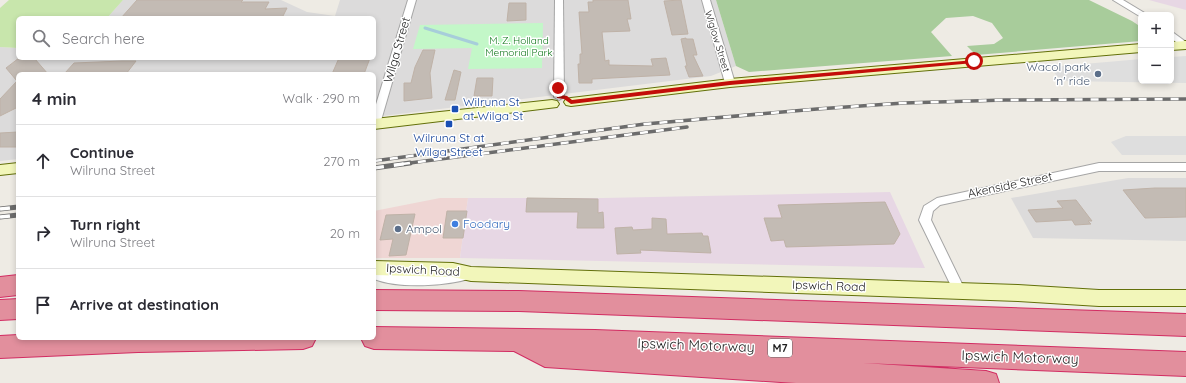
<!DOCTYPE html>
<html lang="en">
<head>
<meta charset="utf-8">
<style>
	:root { --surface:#fff; --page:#f7f7f7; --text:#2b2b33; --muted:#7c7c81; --line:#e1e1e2 }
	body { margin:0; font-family:Quicksand,sans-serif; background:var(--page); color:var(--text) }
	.controls { position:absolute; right:12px; top:12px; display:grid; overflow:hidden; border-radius:6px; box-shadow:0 2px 6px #0003 }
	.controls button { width:36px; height:36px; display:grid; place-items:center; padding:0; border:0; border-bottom:1px solid var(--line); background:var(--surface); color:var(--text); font:20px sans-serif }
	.stop { position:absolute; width:12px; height:12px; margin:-9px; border:3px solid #c30d09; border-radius:50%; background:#fff }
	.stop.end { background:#c30d09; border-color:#fff; box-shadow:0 1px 4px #0008 }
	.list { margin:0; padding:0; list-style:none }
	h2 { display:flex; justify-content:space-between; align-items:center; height:52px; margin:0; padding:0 16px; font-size:17px }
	h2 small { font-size:13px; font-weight:400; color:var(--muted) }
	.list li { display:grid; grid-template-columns:26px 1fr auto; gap:12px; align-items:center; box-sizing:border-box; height:72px; padding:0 16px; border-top:1px solid var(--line) }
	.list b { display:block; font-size:15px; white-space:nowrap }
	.list p { margin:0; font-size:13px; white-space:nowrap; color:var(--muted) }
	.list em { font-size:13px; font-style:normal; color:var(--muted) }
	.icon { flex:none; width:22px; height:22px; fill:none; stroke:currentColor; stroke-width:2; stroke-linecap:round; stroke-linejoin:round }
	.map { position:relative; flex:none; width:1186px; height:383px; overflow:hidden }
	.search { position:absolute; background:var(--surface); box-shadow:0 2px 6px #0003; left:16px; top:16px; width:360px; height:44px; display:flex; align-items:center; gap:10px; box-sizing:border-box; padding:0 14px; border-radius:6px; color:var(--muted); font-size:15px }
	.panel { position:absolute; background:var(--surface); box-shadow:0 2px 6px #0003; left:16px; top:72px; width:360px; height:268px; border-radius:6px }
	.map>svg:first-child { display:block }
</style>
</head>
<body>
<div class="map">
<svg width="1186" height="383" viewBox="0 0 1186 383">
	<rect width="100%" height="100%" fill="#eeebe4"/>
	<g fill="#dcdbdb">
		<polygon points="123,0 281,0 307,12 335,16 340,0 716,0 736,66 711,76 374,117 374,74 18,74 18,159 0,161 0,47 18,48 18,58 374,58 374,18 107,18"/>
		<polygon points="1128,178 1186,178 1186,241 1033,238 1011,198"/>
	</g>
	<polygon fill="#efd6d4" points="440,198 468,198 460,258 374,258 374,211"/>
	<g fill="#e7d7e4">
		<polygon points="1149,0 1186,0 1186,10"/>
		<polygon points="890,192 925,268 460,258 468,198 603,198"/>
	</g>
	<polygon fill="#c8e6ac" points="9,0 123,0 107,18 18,18 18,48 0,47 0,8"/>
	<polygon fill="#a8cc9b" points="716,0 1089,0 1132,21 1141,27 1141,41 976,55 967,46 994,44 1003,38 992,23 973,16 946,18 931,32 952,56 749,72 736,66"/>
	<polygon fill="#c3f7c8" points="543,23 542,68 468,69 472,48 413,49 420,25"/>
	<g fill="#dedede">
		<polygon points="1186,56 1186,83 1061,81 1050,67 1141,59 1141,81 1171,81 1171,57"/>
		<polygon points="1126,136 1186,136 1186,155 1122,155 1111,142"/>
	</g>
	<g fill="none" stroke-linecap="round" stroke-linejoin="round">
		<polyline stroke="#a7cdda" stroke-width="3" points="425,28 477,44"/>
	</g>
	<g fill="#c3bbb4" stroke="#bfb2a7">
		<polygon points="137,0 243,0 241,2 269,2 265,9 287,8 282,18 121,18"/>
		<polygon points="593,0 628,0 631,19 627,19 630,31 602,32 605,61 609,60 609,65 653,66 651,59 666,58 670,75 592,79 592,83 579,83 578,64 580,64 580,54 582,54 579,12 589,12 588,2 593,2"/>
		<polygon points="681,0 688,34 672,35 664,1"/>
		<polygon points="509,3 526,3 526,20 507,21"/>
		<polygon points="686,38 686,39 693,39 697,55 693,55 703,76 689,77 685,66 687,66 681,39"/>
		<polygon points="423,50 435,50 430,73 432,98 404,101 404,83 411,83 415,67"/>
		<polygon points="19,58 35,59 48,74 18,74 18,107 0,116 0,99 17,81 6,68"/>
		<polygon points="339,58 370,58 364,74 332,74"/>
		<polygon points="122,61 136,61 126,74 65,73 74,63"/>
		<polygon points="454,70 461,72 455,100 445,100"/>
		<polygon points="477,78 493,78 492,96 474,96"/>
		<polygon points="18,132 18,147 0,147 0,133"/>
		<polygon points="1155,188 1186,188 1186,217 1145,218 1123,190"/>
		<polygon points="527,198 598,199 598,213 603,212 604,228 577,228 578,212 526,212"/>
		<polygon points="1076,200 1092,221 1088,221 1091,224 1075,225 1072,220 1036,222 1028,210 1063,208 1057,201"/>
		<polygon points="885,202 900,234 894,244 786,247 784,240 771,241 764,218 782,218 778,205"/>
		<polygon points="447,211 467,211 463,238 443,238"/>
		<polygon points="415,214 406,255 389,256 393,239 380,240 386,215"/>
		<polygon points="652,218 666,219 667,234 702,233 703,236 708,236 711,253 640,250 641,253 617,254 615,228 632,227 633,230 652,229"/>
	</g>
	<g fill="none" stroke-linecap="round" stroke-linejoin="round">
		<g stroke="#a5a5a5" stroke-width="2">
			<g id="street">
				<polygon points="408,0 416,0 380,124 375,127 374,111"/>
				<polygon points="555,0 563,0 564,97 559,100 554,97"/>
				<polygon points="702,0 710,0 735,83 733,85 730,86 725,83"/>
				<polygon points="1113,0 1123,0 1148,15 1141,15 1141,17"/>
				<polygon points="1171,31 1186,42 1186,47 1182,47 1171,38"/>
				<polygon points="1099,163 1186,163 1186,171 1099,171 940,205 933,211 931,220 966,292 964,296 960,297 956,296 919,220 924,206 937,198"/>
				<path d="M 374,269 C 404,279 437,274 468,269 L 472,270 L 474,274 L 472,278 C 447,286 399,289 374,279 Z"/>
			</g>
		</g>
		<g stroke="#63700a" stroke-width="2">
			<g id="secondary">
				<polygon points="1186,41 1186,49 1171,50 1171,42"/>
				<polygon points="1141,44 1141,52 730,87 571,106 566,105 564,102 566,99 571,98 730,79"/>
				<polygon points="552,100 557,101 559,104 557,107 374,129 374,119"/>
				<polygon points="18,163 18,173 0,175 0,165"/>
				<polygon points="374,261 453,263 471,267 1018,285 1099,290 1186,290 1186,306 1099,306 1018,301 471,281 453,277 374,275"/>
			</g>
		</g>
		<g stroke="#d22c62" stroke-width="2">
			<g id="highway">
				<polygon points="18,275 18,295 0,297 0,277"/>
				<polygon points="374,290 519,291 1186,314 1186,336 519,311 374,310"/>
				<polygon points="18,299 18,319 0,320 0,300"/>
				<polygon points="374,327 595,330 1186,352 1186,376 863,363 986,371 996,374 999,383 796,383 545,367 514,351 374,349 365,346 361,338 374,338"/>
				<polygon points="18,335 18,338 316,338 312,346 303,349 138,352 0,358 0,336"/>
			</g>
		</g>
		<use href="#street" fill="#fff" fill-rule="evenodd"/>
		<use href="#secondary" fill="#f2f6ba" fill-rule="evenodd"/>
		<use href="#highway" fill="#e28f9d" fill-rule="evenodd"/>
		<g stroke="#6c6c6c" stroke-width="3.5">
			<g id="rail-far1">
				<polyline points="374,161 645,124 817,109 904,103 1005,100 1186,99"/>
				<polyline points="402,164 687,127"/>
			</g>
		</g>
		<g stroke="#6c6c6c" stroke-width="5">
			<g id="rail">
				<polyline points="374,168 410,163"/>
				<polyline points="0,209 18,207"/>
				<polyline points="0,217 18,215"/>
			</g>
		</g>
		<use href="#rail-far1" stroke="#fff" stroke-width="2.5" stroke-dasharray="8" stroke-linecap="butt"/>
		<use href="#rail" stroke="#fff" stroke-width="3.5" stroke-dasharray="10" stroke-linecap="butt"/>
	</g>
	<polygon fill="#c30d09" points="975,60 974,63 730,85 571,104 564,99 557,98 555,88 560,87 561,95 567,96 572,100 730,81"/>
	<g fill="#5c6f8a" stroke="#fff" stroke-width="1.5">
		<circle cx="1098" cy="74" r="4"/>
		<circle cx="398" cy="229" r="4"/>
	</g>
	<g fill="#1a4fb4" stroke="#fff" stroke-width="1.5">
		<rect x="451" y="105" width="8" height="8" rx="2"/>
		<rect x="445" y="120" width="8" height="8" rx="2"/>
	</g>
	<circle fill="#3f7fe0" stroke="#fff" stroke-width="1.5" cx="455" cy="224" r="4"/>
	<g text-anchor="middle" stroke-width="3" stroke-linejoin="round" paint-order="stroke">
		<g font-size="10" fill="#10771b" stroke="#fff">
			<text x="519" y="44">M. Z. Holland<tspan x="519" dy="12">Memorial Park</tspan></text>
		</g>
		<g font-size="10" fill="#1e1e1e" stroke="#fff">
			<text transform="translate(718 41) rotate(73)" y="4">Wiglow Street</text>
		</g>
		<rect fill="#fff" stroke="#626262" stroke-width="1" x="768" y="339" width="24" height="18" rx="3"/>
		<g font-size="11" font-weight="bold" fill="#1e1e1e">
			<text x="780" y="352">M7</text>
		</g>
		<g font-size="12" fill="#1e1e1e" stroke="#fff">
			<text transform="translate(397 50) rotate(-74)" y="4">Wilga Street</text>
			<text transform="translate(1010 185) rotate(-12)" y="4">Akenside Street</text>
			<text transform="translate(423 270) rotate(3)" y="4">Ipswich Road</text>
			<text transform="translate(829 286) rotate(2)" y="4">Ipswich Road</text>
		</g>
		<g font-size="12" fill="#4e5e75" stroke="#fff" text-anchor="end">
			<text x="1090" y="71">Wacol park<tspan x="1090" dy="14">'n' ride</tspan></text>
			<text x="406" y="233" text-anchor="start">Ampol</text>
		</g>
		<g font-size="12" fill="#164399" stroke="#fff" text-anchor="start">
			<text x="463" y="106">Wilruna St<tspan x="463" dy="14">at Wilga St</tspan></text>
			<text x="449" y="142" text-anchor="middle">Wilruna St at<tspan x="449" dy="14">Wilga Street</tspan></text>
		</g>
		<g font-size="12" fill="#366cbe" stroke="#fff" text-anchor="start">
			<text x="463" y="228">Foodary</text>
		</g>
		<g font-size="14" fill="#1e1e1e" stroke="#fff">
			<text transform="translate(696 345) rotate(2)" y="5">Ipswich Motorway</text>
			<text transform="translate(1020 357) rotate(2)" y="5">Ipswich Motorway</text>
		</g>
	</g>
</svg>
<div class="controls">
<button>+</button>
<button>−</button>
</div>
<div class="stop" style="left:974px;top:61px"></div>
<div class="stop end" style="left:558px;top:88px"></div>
<div class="search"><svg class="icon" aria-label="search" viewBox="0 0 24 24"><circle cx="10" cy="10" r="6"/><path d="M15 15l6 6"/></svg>Search here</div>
<section class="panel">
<h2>4 min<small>Walk · 290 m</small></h2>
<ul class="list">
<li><svg class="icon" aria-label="ahead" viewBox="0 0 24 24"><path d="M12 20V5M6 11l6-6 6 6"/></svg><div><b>Continue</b><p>Wilruna Street</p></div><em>270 m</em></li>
<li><svg class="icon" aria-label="right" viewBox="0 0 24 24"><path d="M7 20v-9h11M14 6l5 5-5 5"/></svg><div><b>Turn right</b><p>Wilruna Street</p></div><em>20 m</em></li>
<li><svg class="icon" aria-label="arrive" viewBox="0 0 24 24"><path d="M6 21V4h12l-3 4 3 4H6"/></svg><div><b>Arrive at destination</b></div></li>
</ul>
</section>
</div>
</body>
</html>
